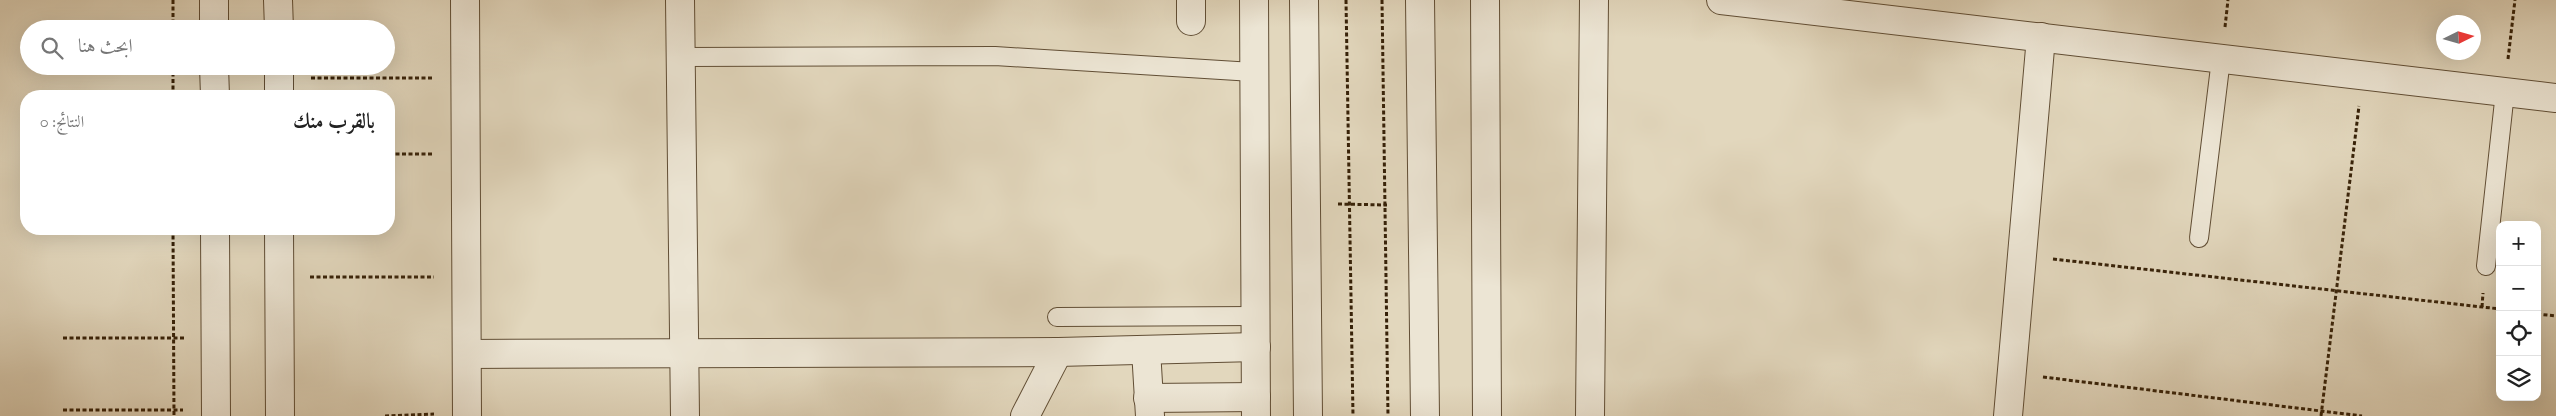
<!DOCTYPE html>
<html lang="ar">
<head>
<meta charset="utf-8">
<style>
	:root { --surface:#fff; --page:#f6f6f6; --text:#222; --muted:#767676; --line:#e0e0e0 }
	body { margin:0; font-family:"Sorts Mill Goudy",Amiri,serif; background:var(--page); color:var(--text); direction:rtl }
	.controls { position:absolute; right:15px; bottom:15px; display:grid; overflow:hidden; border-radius:10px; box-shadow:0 5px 20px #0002 }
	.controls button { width:45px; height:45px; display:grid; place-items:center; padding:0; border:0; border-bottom:1px solid var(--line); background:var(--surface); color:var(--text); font:25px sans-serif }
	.compass { position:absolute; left:2436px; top:15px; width:45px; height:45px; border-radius:50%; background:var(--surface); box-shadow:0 5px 20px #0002; rotate:85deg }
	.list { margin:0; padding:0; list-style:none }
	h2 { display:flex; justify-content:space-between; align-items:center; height:65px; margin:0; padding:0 20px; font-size:21px }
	h2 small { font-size:16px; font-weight:400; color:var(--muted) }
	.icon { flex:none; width:28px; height:28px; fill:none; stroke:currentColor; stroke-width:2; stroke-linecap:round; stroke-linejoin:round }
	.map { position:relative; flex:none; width:2556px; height:416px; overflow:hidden; direction:ltr }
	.search { position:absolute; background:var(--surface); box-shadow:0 5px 20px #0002; left:20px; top:20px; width:375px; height:55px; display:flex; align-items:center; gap:12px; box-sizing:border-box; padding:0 18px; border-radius:28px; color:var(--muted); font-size:19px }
	.panel { position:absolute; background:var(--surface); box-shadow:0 5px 20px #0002; left:20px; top:90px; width:375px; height:145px; border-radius:20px; direction:rtl }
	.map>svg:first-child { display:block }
</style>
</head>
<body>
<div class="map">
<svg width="2556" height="416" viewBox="0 0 2556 416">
	<rect width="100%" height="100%" fill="#e2d7bd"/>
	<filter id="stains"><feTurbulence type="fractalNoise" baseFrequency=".004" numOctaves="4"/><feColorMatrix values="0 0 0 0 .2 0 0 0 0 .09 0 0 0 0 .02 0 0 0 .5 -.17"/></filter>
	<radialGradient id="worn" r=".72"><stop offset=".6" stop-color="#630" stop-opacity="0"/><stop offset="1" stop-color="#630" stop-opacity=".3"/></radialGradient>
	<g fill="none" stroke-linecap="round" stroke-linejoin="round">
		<g stroke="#614e35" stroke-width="20">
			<g id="lane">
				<polyline points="681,57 995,56 1253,72"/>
				<polyline points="2199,238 2221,59"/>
				<polyline points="2486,266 2505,92"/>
				<polyline points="1057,317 1255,316"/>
			</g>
		</g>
		<g stroke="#614e35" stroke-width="30">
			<g id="street">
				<polyline points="214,0 214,29"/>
				<polyline points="278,0 279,29"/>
				<polyline points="465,0 467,416"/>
				<polyline points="680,0 685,416"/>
				<polyline points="1191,0 1191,21"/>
				<polyline points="1254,0 1256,416"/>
				<polyline points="1304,0 1308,416"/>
				<polyline points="1420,0 1425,416"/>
				<polyline points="1485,0 1487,416"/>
				<polyline points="1721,0 2556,98"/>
				<polyline points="214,66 215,96"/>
				<polyline points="279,66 279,96"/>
				<polyline points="215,229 216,416"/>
				<polyline points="279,229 280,416"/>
				<polyline points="1146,350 1150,416"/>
				<polyline points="467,354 1058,352 1256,347"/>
				<polyline points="1148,398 1256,397"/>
				<polyline points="1025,416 1058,352"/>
				<polyline points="1590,416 1594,0"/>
				<polyline points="2008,416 2041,37"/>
			</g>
		</g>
		<g stroke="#362108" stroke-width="3" stroke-dasharray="4 2.5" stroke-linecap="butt">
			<polyline points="173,0 173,29"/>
			<polyline points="1346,0 1353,416"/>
			<polyline points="1382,0 1388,416"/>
			<polyline points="2225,27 2228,0"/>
			<polyline points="2508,59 2515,0"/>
			<polyline points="173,66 173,96"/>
			<polyline points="311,78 433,78"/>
			<polyline points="389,154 433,154"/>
			<polyline points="1338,204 1387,205"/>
			<polyline points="173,229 174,416"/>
			<polyline points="2053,259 2500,309"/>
			<polyline points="310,277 434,277"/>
			<polyline points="2482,307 2483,293"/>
			<polyline points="2537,314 2556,316"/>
			<polyline points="63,338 185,338"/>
			<polyline points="2043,377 2362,416"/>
			<polyline points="63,410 183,410"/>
			<polyline points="385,416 434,414"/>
			<polyline points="2321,416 2359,106"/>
		</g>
		<use href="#lane" stroke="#ece5d4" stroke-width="18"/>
		<use href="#street" stroke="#ece5d4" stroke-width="28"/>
	</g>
	<rect width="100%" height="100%" filter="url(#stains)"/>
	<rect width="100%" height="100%" fill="url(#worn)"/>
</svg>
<div class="controls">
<button>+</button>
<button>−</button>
<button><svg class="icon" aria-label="locate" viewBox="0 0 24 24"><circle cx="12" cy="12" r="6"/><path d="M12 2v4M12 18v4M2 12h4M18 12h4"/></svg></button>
<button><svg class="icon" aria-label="layers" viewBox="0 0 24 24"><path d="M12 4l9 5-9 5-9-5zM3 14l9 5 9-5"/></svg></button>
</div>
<svg class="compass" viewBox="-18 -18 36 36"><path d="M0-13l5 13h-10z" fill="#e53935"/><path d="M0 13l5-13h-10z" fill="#767676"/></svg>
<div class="search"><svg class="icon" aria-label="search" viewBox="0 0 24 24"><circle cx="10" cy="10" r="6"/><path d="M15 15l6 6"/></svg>ابحث هنا</div>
<section class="panel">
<h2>بالقرب منك<small>النتائج: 0</small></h2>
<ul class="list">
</ul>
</section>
</div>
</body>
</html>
